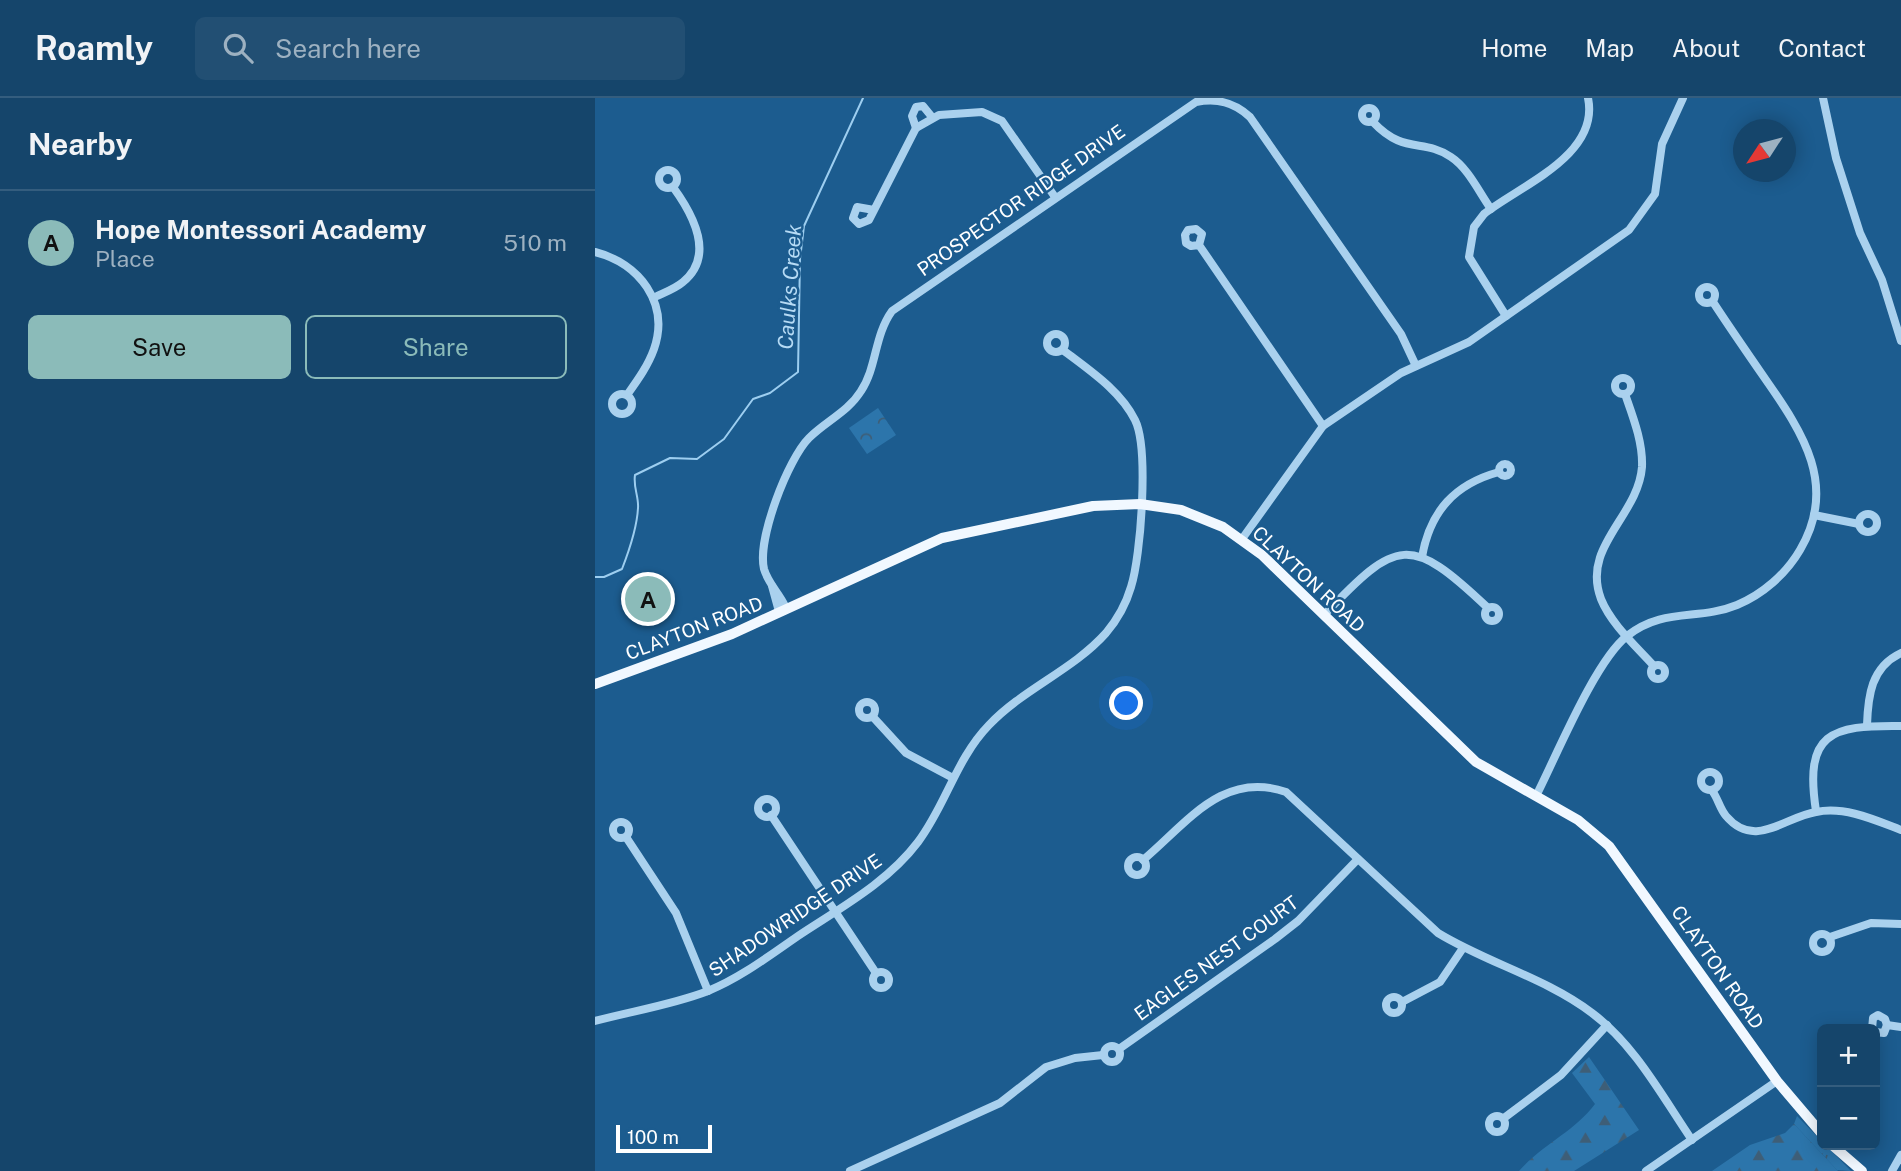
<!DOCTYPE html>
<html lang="en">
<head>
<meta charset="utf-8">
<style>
	:root { --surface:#15456b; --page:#224f73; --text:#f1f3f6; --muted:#9db1c1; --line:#345d7e; --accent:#8bbbb9 }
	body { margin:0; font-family:"Public Sans",sans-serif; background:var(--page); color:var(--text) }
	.controls { position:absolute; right:21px; bottom:21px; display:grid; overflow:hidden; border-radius:10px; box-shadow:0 4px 18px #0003 }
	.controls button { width:63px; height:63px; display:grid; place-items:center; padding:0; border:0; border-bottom:2px solid var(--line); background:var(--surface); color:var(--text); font:35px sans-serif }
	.compass { position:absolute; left:1138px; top:21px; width:63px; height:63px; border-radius:50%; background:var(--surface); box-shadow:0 4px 18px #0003; rotate:234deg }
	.scale { position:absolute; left:21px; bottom:18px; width:96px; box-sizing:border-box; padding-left:7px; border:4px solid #fff; border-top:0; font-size:19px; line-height:24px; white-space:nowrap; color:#fff; -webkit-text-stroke:5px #1c5c8f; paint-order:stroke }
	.you { position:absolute; left:532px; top:606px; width:24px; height:24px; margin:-18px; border:5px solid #fff; border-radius:50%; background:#1a73e8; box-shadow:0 0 0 10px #1a73e833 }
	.badge { display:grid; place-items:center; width:46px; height:46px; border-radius:50%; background:var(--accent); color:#111; font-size:23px; font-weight:700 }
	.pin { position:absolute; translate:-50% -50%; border:4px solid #fff; box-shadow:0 2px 7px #0006 }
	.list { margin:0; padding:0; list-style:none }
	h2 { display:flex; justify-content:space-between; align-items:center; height:91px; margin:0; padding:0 28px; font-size:30px }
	h2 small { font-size:23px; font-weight:400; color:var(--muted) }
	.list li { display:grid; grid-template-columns:46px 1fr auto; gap:21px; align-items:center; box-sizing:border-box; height:105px; padding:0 28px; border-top:2px solid var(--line) }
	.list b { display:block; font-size:26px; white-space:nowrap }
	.list p { margin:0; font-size:23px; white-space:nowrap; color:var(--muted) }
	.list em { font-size:23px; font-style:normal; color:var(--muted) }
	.actions { display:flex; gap:14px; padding:21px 28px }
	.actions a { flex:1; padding:16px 0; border:2px solid var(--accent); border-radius:10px; text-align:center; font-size:24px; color:var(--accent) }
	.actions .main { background:var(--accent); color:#111 }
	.icon { flex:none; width:38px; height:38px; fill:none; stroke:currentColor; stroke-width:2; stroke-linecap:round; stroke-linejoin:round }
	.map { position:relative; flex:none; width:1306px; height:1073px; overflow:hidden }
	header { display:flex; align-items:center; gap:42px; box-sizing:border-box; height:98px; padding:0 35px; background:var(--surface); border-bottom:2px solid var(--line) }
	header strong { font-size:33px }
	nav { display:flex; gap:38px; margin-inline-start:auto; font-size:24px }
	.search { width:490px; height:63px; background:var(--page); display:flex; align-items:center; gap:18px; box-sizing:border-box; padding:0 24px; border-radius:10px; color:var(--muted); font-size:26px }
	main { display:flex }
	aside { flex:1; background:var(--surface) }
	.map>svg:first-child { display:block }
</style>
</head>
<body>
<header>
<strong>Roamly</strong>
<div class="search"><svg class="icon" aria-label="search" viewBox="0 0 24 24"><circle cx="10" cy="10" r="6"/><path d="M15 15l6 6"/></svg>Search here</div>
<nav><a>Home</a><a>Map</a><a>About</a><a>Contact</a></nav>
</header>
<main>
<aside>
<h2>Nearby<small></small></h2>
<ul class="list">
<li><span class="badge">A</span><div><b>Hope Montessori Academy</b><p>Place</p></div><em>510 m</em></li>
</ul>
<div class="actions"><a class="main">Save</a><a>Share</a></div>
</aside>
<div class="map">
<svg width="1306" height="1073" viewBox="0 0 1306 1073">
	<defs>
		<pattern id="grass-tufts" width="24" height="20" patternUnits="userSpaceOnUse" patternTransform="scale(1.75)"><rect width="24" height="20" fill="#2c75ab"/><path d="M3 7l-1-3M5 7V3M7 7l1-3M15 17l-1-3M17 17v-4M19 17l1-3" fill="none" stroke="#3e5e77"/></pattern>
		<pattern id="forest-firs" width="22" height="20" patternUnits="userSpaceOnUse" patternTransform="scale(1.75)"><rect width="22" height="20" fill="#2c75ab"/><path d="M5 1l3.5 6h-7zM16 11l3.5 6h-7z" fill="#3e5e77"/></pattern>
		<pattern id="park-crowns" width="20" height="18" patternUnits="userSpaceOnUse" patternTransform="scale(1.75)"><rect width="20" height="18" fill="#2c75ab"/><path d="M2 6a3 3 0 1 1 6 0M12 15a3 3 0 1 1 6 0" fill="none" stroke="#3e5e77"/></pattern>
	</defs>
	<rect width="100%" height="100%" fill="#1c5c8f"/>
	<polygon fill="url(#grass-tufts)" points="1202,1018 1256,1073 1242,1072 1199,1026"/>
	<g fill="url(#forest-firs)">
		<path d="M 994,959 L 1044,1032 L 979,1073 L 924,1073 C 949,1045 979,1034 1000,1006 L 977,975 Z"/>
		<polygon points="1199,1026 1243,1073 1117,1073 1155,1047 1190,1035"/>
	</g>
	<polygon fill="url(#park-crowns)" points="283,310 301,337 272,356 254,330"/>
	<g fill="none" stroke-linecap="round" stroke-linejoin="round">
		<path stroke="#9dcef0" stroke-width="2" d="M 0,479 L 9,479 L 27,471 C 34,453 42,430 43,410 C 44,399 38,389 40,377 L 75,360 L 102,361 L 129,341 L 158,301 L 175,295 L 203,274 L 205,161 L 209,128 L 268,0"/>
		<g stroke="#aad1ee" stroke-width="8">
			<polyline points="1228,0 1241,60 1265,135 1287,182 1306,243"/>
			<circle cx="774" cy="17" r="7"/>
			<path d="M 778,24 C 809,57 828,40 856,59 C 873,70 884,94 896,111"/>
			<polyline points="321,30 317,18 321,9 328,8 337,19"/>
			<circle cx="73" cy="81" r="9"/>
			<polyline points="279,112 262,109 258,120 264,126 274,122 321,30 344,17 387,14 407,23 460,99"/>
			<polyline points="604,147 596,148 591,145 590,137 593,132 601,131 607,136 604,147 728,328"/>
			<path d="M 0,154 C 44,165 75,205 59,251 C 53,268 42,283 32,297"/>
			<circle cx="1112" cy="197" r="8"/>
			<path d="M 58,200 C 68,195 80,191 88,184 C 121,157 97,115 78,89"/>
			<path d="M 911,218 L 874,159 L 879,129 L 889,116 C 926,87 1005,57 993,0"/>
			<circle cx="461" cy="245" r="9"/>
			<circle cx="1028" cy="288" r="8"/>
			<path d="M 1030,296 C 1038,319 1048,344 1047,369 C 1043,419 986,448 1006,501 C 1016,526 1041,548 1059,568"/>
			<circle cx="27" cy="306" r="10"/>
			<circle cx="910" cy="372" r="6"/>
			<circle cx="1273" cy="425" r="9"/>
			<polyline points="1219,417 1264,426"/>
			<polyline points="647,441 728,328 806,275 874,244 1034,132 1060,96 1067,46 1088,0"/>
			<path d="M 827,459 C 835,413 860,386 904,374"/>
			<polyline points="177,488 183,510 188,513"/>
			<circle cx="897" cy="516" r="7"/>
			<path d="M 188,513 L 190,508 C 184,495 173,485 169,471 C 162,441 193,361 214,340 C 231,323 253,314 266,293 C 282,269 279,238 297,213 L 601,4 C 622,0 639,4 655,19 L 806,236 L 821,268"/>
			<path d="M 729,517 C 802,440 815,436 893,510"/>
			<circle cx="1063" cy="574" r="7"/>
			<circle cx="272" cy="612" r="8"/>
			<polyline points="278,619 311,655 358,680"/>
			<path d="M 1272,627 C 1273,598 1276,569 1306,555"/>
			<circle cx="1115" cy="683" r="9"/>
			<path d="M 1118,694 C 1123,701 1125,711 1131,718 C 1160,752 1189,719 1221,714 C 1250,708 1280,722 1306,732"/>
			<path d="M 941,698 C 961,659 1000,563 1032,538 C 1069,509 1103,523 1142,507 C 1168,496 1191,476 1205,452 C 1243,388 1208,335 1171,282 C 1153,256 1135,230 1118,204"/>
			<circle cx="172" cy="710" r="9"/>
			<path d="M 1221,713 C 1209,635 1235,627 1306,628"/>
			<polyline points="176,717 281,875"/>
			<circle cx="26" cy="732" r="8"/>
			<polyline points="31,739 81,815 113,893"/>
			<circle cx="542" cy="768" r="9"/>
			<path d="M 548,762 C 592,725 628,672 691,694 L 843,835 C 892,865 951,880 997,915 C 1040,947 1067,998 1097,1042"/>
			<circle cx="1227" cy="845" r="9"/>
			<polyline points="1235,839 1276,825 1306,826"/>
			<circle cx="286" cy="882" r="8"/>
			<circle cx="799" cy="907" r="8"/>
			<polyline points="807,904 845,884 868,850"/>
			<path d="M 0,923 C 37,913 77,907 113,893 C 145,880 174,858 203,838 C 245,810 292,785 323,744 C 351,707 361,661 394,627 C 428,591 478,572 511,535 C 522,522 531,506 536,489 C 546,458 554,350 540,322 C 525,292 494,272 468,252"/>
			<polyline points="1292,927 1306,929"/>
			<polyline points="1277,931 1278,920 1283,917 1290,921 1292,927"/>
			<polyline points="1280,934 1289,935 1292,927"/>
			<circle cx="517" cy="956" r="8"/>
			<polyline points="524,951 680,841 703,823 763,761"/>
			<circle cx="902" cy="1026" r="8"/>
			<polyline points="909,1020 966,977 1012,927"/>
			<polyline points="255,1073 405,1005 451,969 480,960 508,957"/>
			<polyline points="1051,1073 1182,983"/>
			<polyline points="1297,1073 1306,1057"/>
		</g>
		<g stroke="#f1f8ff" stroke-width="10">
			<polyline points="0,586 137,536 347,440 498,408 545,406 586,412 628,429 667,457 881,664 983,722 1014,748 1182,983 1227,1036"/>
			<polyline points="1237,1047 1267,1073"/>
		</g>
	</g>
	<g text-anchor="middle" stroke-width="5" stroke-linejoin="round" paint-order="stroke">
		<g font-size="19" fill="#fff" stroke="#1c5c8f">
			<text transform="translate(426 102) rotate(-35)" y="7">PROSPECTOR RIDGE DRIVE</text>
			<text transform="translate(714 481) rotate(43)" y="7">CLAYTON ROAD</text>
			<text transform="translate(99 530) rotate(-21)" y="7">CLAYTON ROAD</text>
			<text transform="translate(200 817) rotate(-34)" y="7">SHADOWRIDGE DRIVE</text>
			<text transform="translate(621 860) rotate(-36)" y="7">EAGLES NEST COURT</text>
			<text transform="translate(1123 869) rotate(55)" y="7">CLAYTON ROAD</text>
		</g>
		<g font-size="21" font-style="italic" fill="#b6dbf5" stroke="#1c5c8f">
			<text transform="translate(195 189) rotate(-86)" y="7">Caulks Creek</text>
		</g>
	</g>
</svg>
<div class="controls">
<button>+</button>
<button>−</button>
</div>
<svg class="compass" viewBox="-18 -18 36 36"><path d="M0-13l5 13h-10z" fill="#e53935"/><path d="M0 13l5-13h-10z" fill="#9db1c1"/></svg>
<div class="scale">100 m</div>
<div class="you"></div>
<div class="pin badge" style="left:53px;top:501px">A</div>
</div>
</main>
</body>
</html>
